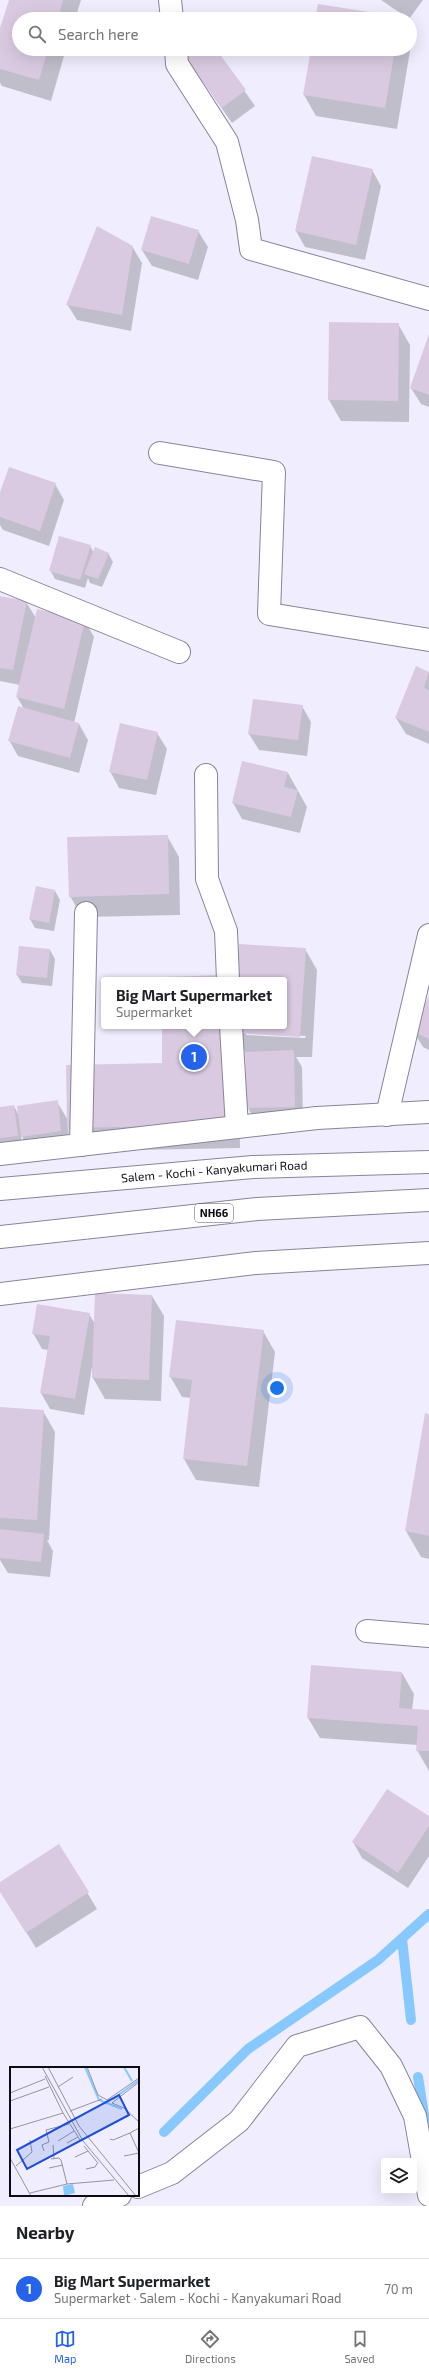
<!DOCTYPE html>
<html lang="en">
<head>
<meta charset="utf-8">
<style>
	:root { --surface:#fff; --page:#f6f6f6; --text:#202124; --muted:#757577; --line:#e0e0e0; --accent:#2563eb }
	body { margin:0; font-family:"Exo 2",sans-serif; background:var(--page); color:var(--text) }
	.controls { position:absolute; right:12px; bottom:12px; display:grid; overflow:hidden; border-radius:4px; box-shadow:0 4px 16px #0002 }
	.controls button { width:36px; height:36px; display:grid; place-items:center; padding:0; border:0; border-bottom:1px solid var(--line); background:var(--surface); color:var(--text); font:20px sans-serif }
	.you { position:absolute; left:277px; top:1388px; width:14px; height:14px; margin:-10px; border:3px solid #fff; border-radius:50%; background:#1a73e8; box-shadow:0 0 0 6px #1a73e833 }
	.badge { display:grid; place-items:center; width:26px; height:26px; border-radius:50%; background:var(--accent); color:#fff; font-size:13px; font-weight:700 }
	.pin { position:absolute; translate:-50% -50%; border:2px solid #fff; box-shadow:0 1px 4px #0006 }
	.popup { position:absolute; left:101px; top:977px; width:186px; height:52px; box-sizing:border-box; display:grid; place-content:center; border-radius:4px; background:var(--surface); filter:drop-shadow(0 1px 3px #0005); font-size:13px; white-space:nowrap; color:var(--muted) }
	.popup b { font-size:15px; color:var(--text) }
	.popup::after { content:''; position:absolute; left:50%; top:100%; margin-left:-8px; border:8px solid transparent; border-top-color:var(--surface) }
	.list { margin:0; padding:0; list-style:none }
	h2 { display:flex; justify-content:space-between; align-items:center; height:52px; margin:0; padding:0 16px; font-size:17px }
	h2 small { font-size:13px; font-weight:400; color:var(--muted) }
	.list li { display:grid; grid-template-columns:26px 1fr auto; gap:12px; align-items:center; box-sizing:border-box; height:60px; padding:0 16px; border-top:1px solid var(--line) }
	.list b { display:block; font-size:15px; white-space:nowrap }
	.list p { margin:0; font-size:13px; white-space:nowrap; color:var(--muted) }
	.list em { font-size:13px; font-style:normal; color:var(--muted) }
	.icon { flex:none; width:22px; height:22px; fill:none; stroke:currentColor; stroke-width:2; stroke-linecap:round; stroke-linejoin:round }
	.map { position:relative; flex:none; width:429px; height:2206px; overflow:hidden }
	.search { position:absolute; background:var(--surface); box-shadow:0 4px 16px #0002; left:12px; right:12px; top:12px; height:44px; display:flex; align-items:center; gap:10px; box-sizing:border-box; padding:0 14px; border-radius:22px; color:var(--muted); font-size:15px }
	.sheet { height:112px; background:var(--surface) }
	nav { display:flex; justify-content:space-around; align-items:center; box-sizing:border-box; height:56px; border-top:1px solid var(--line); background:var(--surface); font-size:11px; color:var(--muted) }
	nav a { display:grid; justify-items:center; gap:2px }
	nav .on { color:var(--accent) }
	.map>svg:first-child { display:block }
</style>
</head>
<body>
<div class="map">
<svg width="429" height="2206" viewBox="0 0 429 2206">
	<rect width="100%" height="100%" fill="#f0eefe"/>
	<g fill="#0003" fill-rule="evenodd">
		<polygon points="10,0 81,0 75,19 19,19 19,49 66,49 51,101 2,86 0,83 0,31"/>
		<polygon points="381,0 423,0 409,19"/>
		<polygon points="410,35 412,39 397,129 316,116 304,95 312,49 410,49"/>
		<polygon points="195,49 215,49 255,106 232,123 185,56"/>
		<polygon points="372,170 381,186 365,260 305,247 296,231"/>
		<polygon points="198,231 208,247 198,280 152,266 142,250"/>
		<polygon points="132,246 142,263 131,331 77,320 67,304"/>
		<polygon points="398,324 410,345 409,422 341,421 329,400"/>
		<polygon points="429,337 429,407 421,404 411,388"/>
		<polygon points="55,484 64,500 49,546 3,530 0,525 0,495"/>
		<polygon points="90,546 94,553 108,553 113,562 102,587 90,583 88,578 85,588 55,579 50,570"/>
		<polygon points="0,597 26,602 36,618 85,621 94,637 74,723 79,724 88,740 79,773 18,756 9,740 24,709 17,697 20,685 0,681"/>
		<polygon points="416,668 429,673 429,744 406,734 396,718"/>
		<polygon points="302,706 311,722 307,756 259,750 249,734"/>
		<polygon points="157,733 167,749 156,795 119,788 110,771"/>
		<polygon points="288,773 307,807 300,833 242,819 233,803"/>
		<polygon points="167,836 179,857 180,915 82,917 70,896"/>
		<polygon points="55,891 60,900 54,931 35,928 30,919"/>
		<path d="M 305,949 L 317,970 L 312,1057 L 296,1057 L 302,1067 L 303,1123 L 257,1124 L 248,1108 L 246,1053 L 238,1040 L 240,1148 L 82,1151 L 68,1127 L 70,1147 L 31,1152 L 21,1135 L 22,1145 L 0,1147 L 0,1108 L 14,1106 L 19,1116 L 57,1102 L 68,1120 L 163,1064 L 163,1026 L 284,1026 L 284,980 ZM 246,1033 L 306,1036 L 305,1038 L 246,1035 Z"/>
		<polygon points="50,950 55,959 52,986 22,983 17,975"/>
		<polygon points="429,998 429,1050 423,1047 413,1031"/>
		<polygon points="152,1296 164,1316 161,1401 105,1399 93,1378 92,1367 84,1415 50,1409 41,1393 48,1350 42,1349 33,1333 89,1314 95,1324"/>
		<polygon points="263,1331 275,1352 259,1487 196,1480 184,1459 191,1398 182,1397 170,1376"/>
		<polygon points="0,1408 43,1411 55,1432 49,1540 47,1540 53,1551 50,1577 8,1573 0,1560"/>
		<polygon points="429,1415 429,1559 421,1557 406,1531"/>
		<polygon points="402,1673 414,1694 412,1710 429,1711 429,1771 417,1750 418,1745 320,1738 308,1718"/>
		<polygon points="429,1817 429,1856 408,1888 362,1858 353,1842"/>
		<polygon points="59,1846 97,1909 36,1948 0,1890 0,1883"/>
	</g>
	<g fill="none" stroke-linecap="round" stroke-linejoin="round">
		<g stroke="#87c9fe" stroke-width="10">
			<polyline points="402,1939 411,2020"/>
			<polyline points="418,2077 425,2121"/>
			<polyline points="164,2132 248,2049 378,1960 429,1914"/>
		</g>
	</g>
	<g fill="#d9cae1">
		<polygon points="9,0 63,0 58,19 19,19 19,49 48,49 39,80 0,69 0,28"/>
		<polygon points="318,4 401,17 400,19 315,19"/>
		<polygon points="193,49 216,49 246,90 222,108 184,56"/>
		<polygon points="311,49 395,49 385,108 303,95"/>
		<polygon points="312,156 373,169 356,245 295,231"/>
		<polygon points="151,216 199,230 189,264 141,250"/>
		<polygon points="97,226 133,246 122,315 66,305"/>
		<polygon points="329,322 399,323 398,401 328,400"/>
		<polygon points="429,334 429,395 410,388"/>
		<polygon points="9,467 56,483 40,531 0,517 0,492"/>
		<polygon points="59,536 91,545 80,580 49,571"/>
		<polygon points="95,547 109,553 98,579 84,574"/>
		<polygon points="0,596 27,601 13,670 0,668"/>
		<polygon points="37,609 85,620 64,709 16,697"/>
		<polygon points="416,666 429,672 424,688 429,690 429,732 395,718"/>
		<polygon points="253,699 303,705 298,740 248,734"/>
		<polygon points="18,706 79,723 70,758 8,741"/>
		<polygon points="120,723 158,732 147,780 109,772"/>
		<polygon points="242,761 288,772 284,787 298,790 291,817 232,803"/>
		<polygon points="168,835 169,894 69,897 67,837"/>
		<polygon points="36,886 55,890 49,923 29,919"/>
		<polygon points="239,944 306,948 300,1037 234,1033 234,1026 284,1026 284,980 237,980"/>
		<polygon points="19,946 50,949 47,978 16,975"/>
		<polygon points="225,975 225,980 161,980 161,977"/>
		<polygon points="429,996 429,1039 412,1031"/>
		<polygon points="162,1026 226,1026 227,1125 67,1128 66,1065 162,1063"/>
		<polygon points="294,1050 295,1107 247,1108 245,1052"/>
		<polygon points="58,1100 61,1131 21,1137 17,1106"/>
		<polygon points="14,1105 18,1136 0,1138 0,1107"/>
		<polygon points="95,1293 152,1295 149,1380 92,1378"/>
		<polygon points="37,1304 90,1313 75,1399 40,1393 50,1336 32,1334"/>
		<polygon points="176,1320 264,1330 247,1466 183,1459 192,1380 169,1377"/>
		<polygon points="0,1407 44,1410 37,1520 0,1518"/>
		<polygon points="425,1413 429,1414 429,1536 405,1531"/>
		<polygon points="0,1529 44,1534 41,1562 0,1558"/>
		<polygon points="311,1665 402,1672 399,1708 429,1710 429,1751 416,1751 418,1726 307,1718"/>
		<polygon points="387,1789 429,1816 429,1826 398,1873 352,1842"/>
		<polygon points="59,1844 89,1892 26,1933 0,1892 0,1882"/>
	</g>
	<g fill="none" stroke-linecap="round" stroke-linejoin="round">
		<g stroke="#87849b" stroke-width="24">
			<g id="minor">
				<polyline points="170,0 172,19"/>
				<polyline points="176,49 177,64 227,142 247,220 251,249 429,299"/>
				<polyline points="160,453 274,472 269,614 429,640"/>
				<polyline points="0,579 179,652"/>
				<polyline points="206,775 207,879 226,931 228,980"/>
				<polyline points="231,1026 237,1127"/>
				<polyline points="387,1115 429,935"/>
				<polyline points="81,1145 86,913"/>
				<polyline points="367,1631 429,1636"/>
				<polyline points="138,2187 172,2173 239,2121 297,2046 360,2027 391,2066 415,2116 429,2195"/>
				<polyline points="94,2206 120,2195"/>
			</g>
		</g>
		<g stroke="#87849b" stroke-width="24">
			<g id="tertiary">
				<polyline points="0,1154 317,1118 429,1112"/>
				<polyline points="0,1294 256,1263 429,1253"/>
			</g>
		</g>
		<g stroke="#87849b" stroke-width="24">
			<g id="trunk">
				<path id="s1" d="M 0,1189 L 253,1167 L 429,1162"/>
				<polyline points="0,1237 257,1209 429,1200"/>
			</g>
		</g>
		<use href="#minor" stroke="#fff" stroke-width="22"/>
		<use href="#tertiary" stroke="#fff" stroke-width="22"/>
		<use href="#trunk" stroke="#fff" stroke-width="22"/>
	</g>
	<g text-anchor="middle" stroke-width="4" stroke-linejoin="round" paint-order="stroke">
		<rect fill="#fff" stroke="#56545a" stroke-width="1" x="195" y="1204" width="38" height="18" rx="3"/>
		<g font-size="11" font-weight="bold" fill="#0d0b14">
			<text x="214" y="1217">NH66</text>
		</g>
		<g font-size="12" fill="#0d0b14" stroke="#fff">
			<text dy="4" stroke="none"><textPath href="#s1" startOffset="215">Salem - Kochi - Kanyakumari Road</textPath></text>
		</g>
	</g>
	<g transform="translate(10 2067)">
		<rect width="129" height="129" fill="#f0eefe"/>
		<path d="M 63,117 L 65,126 L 54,129 L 53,119 Z" fill="#87c9fe"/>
		<path fill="none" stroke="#87c9fe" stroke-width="2" d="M 75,0 L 89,33 L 112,42M 114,0 L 122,14M 103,32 L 129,13"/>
		<path fill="none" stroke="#9593a0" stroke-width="1" d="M 32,0 L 73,74 L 119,129M 38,0 L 69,59 L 126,129M 77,0 L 88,28 L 97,33 L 129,11M 35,9 L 53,46 L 70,73M 129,15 L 102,36 L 114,41 L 129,55M 48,20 L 63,10M 0,26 L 35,12M 0,34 L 39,20M 60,44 L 92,32M 129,61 L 120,66 L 129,86 L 129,110M 0,62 L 53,46M 100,72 L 103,73 L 120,66M 48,74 L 64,64M 57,76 L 68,70M 43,78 L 44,91M 74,79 L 87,95M 34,84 L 32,78 L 39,75 L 36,63 L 59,57M 114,89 L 129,86M 65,90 L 78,84M 0,91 L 21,129M 41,92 L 49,91 L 51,93 L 57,117M 6,99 L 22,85 L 20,73M 39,101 L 53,98M 76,102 L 85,100 L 88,95M 20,126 L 57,117 L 104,113"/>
		<path fill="#1d4ed8" fill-opacity="0.15" stroke="#1d4ed8" stroke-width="2" d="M 109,28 L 119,48 L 17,102 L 7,83 Z"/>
		<rect width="129" height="129" fill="none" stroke="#0d0b14" stroke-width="2"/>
	</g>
</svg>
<div class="controls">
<button><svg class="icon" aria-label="layers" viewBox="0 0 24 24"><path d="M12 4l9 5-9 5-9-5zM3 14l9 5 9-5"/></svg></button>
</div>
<div class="you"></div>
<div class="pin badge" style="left:194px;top:1057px">1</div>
<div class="popup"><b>Big Mart Supermarket</b>Supermarket</div>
<div class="search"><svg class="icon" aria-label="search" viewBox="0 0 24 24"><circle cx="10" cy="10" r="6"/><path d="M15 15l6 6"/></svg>Search here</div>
</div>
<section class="sheet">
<h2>Nearby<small></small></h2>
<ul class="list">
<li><span class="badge">1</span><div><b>Big Mart Supermarket</b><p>Supermarket · Salem - Kochi - Kanyakumari Road</p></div><em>70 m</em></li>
</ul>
</section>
<nav>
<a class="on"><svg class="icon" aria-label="map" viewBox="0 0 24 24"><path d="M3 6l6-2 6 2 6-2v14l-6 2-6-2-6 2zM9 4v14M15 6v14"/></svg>Map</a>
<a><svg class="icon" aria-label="directions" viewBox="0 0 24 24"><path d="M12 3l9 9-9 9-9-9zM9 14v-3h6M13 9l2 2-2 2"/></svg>Directions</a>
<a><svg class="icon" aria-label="saved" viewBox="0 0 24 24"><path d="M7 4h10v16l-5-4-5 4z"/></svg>Saved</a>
</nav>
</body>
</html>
